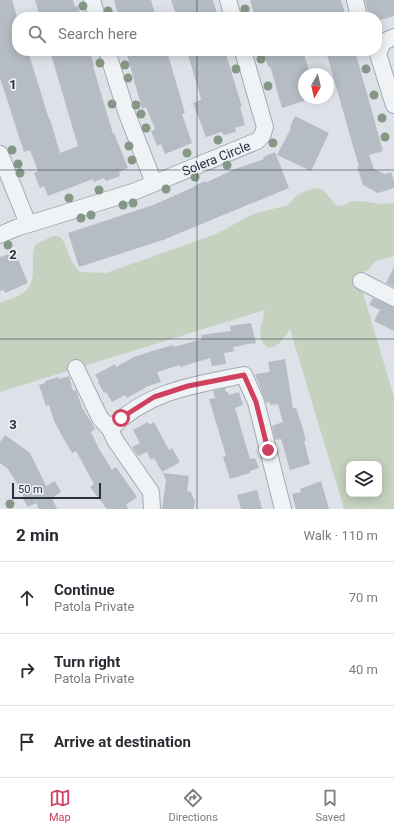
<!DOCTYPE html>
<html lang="en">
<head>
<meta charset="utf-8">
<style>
	:root { --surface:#fff; --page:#f2f2f3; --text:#2b2b33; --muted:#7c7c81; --line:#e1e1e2; --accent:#cf415e }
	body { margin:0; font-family:Roboto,sans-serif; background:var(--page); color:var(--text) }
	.controls { position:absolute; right:12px; bottom:12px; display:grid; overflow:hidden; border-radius:8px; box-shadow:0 2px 10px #0003 }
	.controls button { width:36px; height:36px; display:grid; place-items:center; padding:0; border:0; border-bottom:1px solid var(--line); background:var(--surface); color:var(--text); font:20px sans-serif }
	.compass { position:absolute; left:298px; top:68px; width:36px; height:36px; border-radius:50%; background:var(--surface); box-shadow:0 2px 10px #0003; rotate:188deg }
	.scale { position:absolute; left:12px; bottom:10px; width:89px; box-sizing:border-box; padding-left:4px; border:2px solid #27313e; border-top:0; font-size:11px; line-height:14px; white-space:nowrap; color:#27313e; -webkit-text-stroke:3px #edf1f5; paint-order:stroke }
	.stop { position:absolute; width:12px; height:12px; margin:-9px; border:3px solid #cf415e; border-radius:50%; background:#fff }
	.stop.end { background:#cf415e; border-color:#fff; box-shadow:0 1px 4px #0008 }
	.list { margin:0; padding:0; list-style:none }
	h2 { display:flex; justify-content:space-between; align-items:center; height:52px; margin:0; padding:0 16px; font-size:17px }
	h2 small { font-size:13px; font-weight:400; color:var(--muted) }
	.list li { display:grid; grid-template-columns:26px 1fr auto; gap:12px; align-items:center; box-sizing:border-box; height:72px; padding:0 16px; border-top:1px solid var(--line) }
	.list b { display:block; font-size:15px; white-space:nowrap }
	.list p { margin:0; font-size:13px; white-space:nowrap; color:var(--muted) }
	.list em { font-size:13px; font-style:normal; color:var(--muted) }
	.icon { flex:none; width:22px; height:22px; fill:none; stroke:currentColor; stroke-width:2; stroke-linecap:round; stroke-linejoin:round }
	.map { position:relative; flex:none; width:394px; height:509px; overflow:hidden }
	.search { position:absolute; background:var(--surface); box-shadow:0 2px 10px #0003; left:12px; right:12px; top:12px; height:44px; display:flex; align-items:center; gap:10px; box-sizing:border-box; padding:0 14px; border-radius:16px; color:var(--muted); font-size:15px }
	.sheet { height:268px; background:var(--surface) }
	nav { display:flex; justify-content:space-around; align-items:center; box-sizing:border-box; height:56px; border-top:1px solid var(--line); background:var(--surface); font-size:11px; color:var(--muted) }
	nav a { display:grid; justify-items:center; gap:2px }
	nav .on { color:var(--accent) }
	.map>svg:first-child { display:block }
</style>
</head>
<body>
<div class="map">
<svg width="394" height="509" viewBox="0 0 394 509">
	<rect width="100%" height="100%" fill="#dee2e8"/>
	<path fill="#c5d2bf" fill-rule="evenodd" d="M 318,188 L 324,191 L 336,205 L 343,206 C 355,197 367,203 381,204 C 385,204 390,203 394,203 L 394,256 L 375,261 C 369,271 368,271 357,273 L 394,397 L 394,509 L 344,509 L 290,329 C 283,338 281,346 268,348 C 267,346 264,345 263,343 C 257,334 263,319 265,310 L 0,392 L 0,303 C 21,295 33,293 33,268 C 33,260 32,253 35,245 L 53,236 L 59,236 L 64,242 L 72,262 L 80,272 L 106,273 L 216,234 L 253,214 L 288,205 L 297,195 L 311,189 ZM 349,464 L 379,464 L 379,494 L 349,494 Z"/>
	<g fill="#b5bcc4">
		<polygon points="0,0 12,0 17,17 17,51 28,51 49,119 50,119 60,153 78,146 50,51 90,51 94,66 93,66 113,134 114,133 128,168 119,172 120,176 106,181 104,178 94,182 93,179 48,196 44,186 40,188 34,173 38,171 30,150 24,152 0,78"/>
		<polygon points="35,0 73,0 75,7 78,6 81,17 40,17"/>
		<polygon points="114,0 151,0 156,17 119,17"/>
		<polygon points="171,0 213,0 218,17 177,17"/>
		<polygon points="250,0 341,0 346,17 255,17"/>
		<polygon points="365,0 394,0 394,16 377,21 377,17 369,17"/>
		<polygon points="126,51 167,51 185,113 182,114 192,143 165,154 161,144 157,146 151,131 155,129 146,107 142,109"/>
		<polygon points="187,51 225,51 242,107 240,107 245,125 235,128 236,132 224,135 222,132 206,137 193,103 201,100 201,99"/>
		<polygon points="263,51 303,51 310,74 304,74 304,101 282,108 271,69 269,66 268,66"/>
		<polygon points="326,51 355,51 383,151 369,155 374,169 385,174 391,172 394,181 394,188 378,193 363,185 357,167 359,167"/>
		<polygon points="295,116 329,133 311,171 277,155 291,128 290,127"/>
		<polygon points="275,152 289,188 163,240 79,267 68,233 153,205 194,187 194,186 205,181 205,183 235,169 264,159 263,157"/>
		<polygon points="15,252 28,283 5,293 4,290 0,291 0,257"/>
		<polygon points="394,267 394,287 386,283"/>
		<polygon points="373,298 394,307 394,331 374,321 380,310 369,305"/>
		<polygon points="251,323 256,343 241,345 241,346 233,347 234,351 224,353 226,364 212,366 210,358 180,367 180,365 157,372 161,382 148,386 127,398 125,395 112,402 106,392 104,393 98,382 99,381 95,375 115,364 116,367 134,357 152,351 173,345 174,347 202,339 201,335 231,331 230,326"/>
		<polygon points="285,359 293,408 296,408 302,426 306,441 304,441 310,464 290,470 281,439 275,440 272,426 283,422 278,404 270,405 270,402 266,403 255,374 270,372 268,362"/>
		<polygon points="69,376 73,391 76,390 82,407 95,429 91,432 99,449 112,470 116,467 137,497 126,505 129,509 107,509 90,487 94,484 76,451 72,453 65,441 54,421 49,405 46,406 39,385 45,383 45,381 58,377 59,379"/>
		<polygon points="225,388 226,392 228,392 229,395 239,392 243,405 235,408 250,459 255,458 259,468 250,471 250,473 230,479 223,457 226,456 209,399 215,398 213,391"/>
		<polygon points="148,422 150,425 154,422 169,450 172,448 180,462 162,472 154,458 151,460 147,452 138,456 132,447 140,443 133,430"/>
		<polygon points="5,435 30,453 46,486 55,481 61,492 52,498 57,509 39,509 36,503 28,507 23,499 24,498 18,485 8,469 0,463 0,442"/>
		<polygon points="163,473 189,476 187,491 191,492 194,500 195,500 194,509 162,509 166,480"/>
		<polygon points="321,481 329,509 296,509 292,494 301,492 300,489"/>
		<polygon points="257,490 262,509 241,509 237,495"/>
	</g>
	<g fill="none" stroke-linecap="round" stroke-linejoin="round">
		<g stroke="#a3a9b2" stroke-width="18">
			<g id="minor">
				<polyline points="92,0 97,17"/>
				<polyline points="228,0 233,17"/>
				<polyline points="355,0 359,17"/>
				<polyline points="394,37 383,42 378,54 394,105"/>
				<polyline points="107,51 127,114 154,183"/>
				<polyline points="0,154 28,224"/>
				<polyline points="0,235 16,228 133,192 257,141 262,136 265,127 243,51"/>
				<polyline points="361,281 394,298"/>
				<polyline points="76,368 100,418 110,429 115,440 151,492 152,509"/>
				<path d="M 110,429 C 148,391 193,385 244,375 L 256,402 L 283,509"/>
			</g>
		</g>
		<use href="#minor" stroke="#f0f3f6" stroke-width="16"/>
	</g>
	<g fill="#859785">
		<circle cx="83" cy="6" r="4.5"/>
		<circle cx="245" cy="9" r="4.5"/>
		<circle cx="108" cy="11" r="4.5"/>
		<circle cx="261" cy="59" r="4.5"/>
		<circle cx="100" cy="63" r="4.5"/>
		<circle cx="125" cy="65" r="4.5"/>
		<circle cx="236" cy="69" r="4.5"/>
		<circle cx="366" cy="69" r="4.5"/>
		<circle cx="128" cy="78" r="4.5"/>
		<circle cx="268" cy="86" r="4.5"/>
		<circle cx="374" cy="95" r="4.5"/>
		<circle cx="112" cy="104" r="4.5"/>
		<circle cx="136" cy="105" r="4.5"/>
		<circle cx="141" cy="114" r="4.5"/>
		<circle cx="382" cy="118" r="4.5"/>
		<circle cx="146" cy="128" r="4.5"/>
		<circle cx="385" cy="137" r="4.5"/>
		<circle cx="218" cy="140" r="4.5"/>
		<circle cx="273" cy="143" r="4.5"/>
		<circle cx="129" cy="146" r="4.5"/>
		<circle cx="12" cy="150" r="4.5"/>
		<circle cx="187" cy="153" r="4.5"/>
		<circle cx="132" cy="160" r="4.5"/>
		<circle cx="18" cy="164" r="4.5"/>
		<circle cx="227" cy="165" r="4.5"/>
		<circle cx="20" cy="173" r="4.5"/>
		<circle cx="195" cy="177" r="4.5"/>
		<circle cx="166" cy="189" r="4.5"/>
		<circle cx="99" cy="190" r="4.5"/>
		<circle cx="69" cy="198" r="4.5"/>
		<circle cx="133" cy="203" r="4.5"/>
		<circle cx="123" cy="205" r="4.5"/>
		<circle cx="91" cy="215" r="4.5"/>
		<circle cx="81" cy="218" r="4.5"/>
		<circle cx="8" cy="245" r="4.5"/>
		<circle cx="10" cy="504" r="4.5"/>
	</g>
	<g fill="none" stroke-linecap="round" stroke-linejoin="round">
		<polyline stroke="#cf415e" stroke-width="5" points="121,418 154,397 188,386 244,375 256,402 268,450"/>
	</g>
	<path fill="none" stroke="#27313e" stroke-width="1" stroke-opacity="0.55" d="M 197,0 L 197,17M 197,51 L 197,509M 0,170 L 394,170M 0,339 L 394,339"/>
	<g text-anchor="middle" stroke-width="3.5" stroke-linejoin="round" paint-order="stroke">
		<g font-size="13" fill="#27313e" stroke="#edf1f5">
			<text transform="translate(216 158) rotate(-22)" y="5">Solera Circle</text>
		</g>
	</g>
	<g font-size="13" text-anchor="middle" font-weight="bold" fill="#27313e" stroke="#edf1f5" stroke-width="3.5" stroke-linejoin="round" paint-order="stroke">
		<text x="13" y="89">1</text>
		<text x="13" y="259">2</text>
		<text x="13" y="429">3</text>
	</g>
</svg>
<div class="controls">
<button><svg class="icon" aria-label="layers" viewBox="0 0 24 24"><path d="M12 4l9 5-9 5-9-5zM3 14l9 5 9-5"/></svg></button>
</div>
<svg class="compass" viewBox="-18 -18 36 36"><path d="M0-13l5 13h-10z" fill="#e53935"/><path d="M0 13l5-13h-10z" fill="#7c7c81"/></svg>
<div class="scale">50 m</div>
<div class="stop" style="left:121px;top:418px"></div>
<div class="stop end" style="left:268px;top:450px"></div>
<div class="search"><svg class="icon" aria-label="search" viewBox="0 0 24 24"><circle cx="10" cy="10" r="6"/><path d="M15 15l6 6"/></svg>Search here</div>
</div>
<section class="sheet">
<h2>2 min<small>Walk · 110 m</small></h2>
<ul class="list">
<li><svg class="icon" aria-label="ahead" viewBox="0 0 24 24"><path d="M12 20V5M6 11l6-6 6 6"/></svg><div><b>Continue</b><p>Patola Private</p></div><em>70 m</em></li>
<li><svg class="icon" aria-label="right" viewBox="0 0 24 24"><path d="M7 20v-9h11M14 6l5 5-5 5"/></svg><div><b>Turn right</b><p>Patola Private</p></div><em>40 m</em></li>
<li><svg class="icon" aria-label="arrive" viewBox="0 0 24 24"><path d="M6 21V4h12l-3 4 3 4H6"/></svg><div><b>Arrive at destination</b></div></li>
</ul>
</section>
<nav>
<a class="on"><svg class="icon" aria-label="map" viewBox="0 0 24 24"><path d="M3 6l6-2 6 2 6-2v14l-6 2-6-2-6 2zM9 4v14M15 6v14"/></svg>Map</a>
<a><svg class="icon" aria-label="directions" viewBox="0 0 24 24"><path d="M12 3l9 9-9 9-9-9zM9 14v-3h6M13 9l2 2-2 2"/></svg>Directions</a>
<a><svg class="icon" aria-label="saved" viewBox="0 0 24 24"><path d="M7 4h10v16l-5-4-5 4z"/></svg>Saved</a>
</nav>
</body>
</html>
